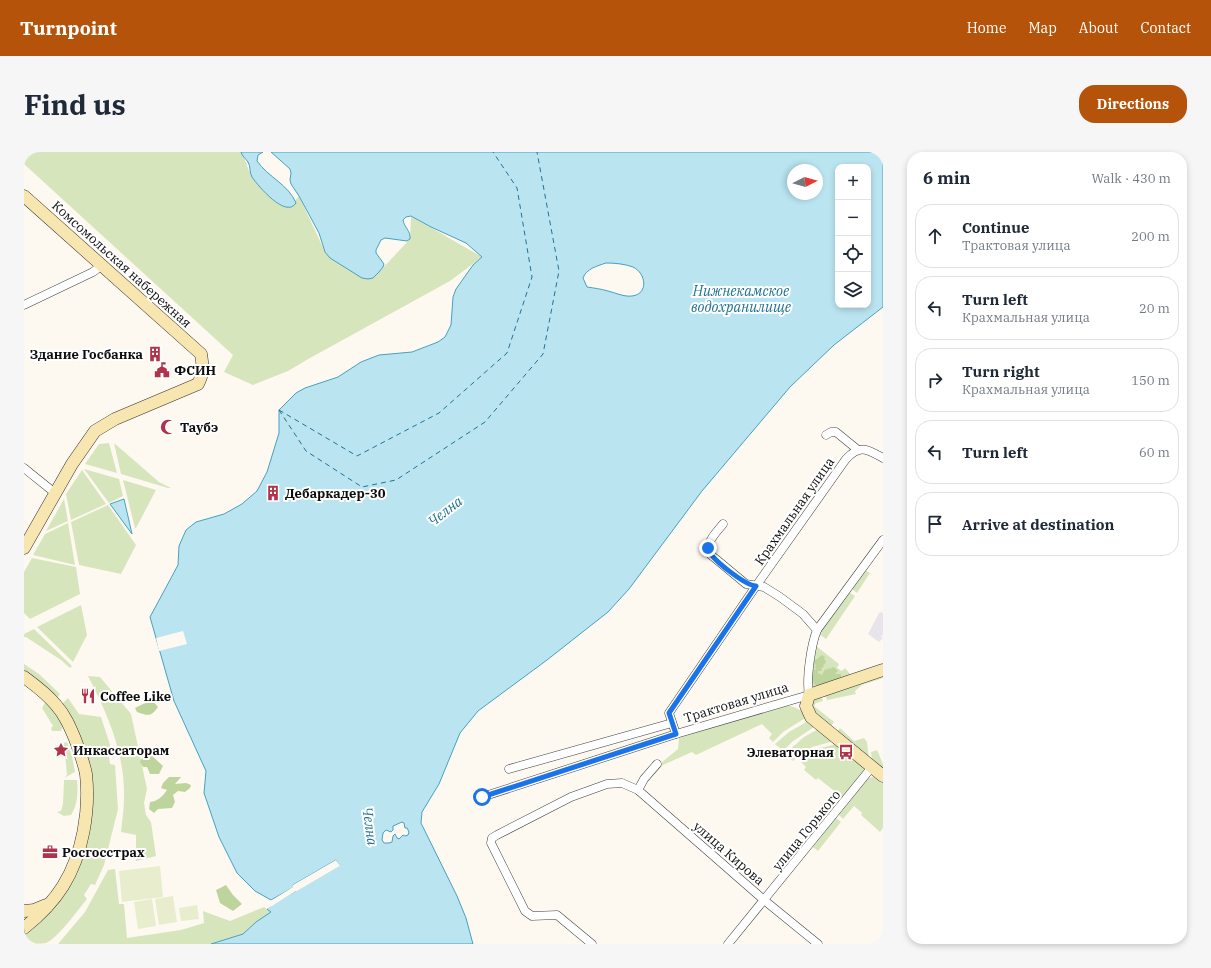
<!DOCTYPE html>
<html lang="en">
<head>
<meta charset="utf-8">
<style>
	:root { --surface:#fff; --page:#f6f6f7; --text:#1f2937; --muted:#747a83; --line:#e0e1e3; --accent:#b45309 }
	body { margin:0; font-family:"IBM Plex Serif",serif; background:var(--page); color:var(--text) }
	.controls { position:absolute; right:12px; top:12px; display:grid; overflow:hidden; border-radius:8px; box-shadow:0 2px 6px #0003 }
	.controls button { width:36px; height:36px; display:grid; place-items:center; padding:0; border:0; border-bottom:1px solid var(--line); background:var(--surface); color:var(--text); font:20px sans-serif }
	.compass { position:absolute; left:763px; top:12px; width:36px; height:36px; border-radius:50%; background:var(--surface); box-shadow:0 2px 6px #0003; rotate:84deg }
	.stop { position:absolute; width:12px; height:12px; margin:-9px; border:3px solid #1a73e8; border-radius:50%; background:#fff }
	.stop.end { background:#1a73e8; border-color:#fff; box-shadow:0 1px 4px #0008 }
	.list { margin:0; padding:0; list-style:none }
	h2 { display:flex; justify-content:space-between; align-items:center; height:52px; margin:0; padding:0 16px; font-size:17px }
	h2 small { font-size:13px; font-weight:400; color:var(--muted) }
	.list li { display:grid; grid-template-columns:26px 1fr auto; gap:12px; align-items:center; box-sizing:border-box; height:64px; margin:0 8px 8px; padding:0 8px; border:1px solid var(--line); border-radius:16px }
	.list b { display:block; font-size:15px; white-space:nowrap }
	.list p { margin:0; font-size:13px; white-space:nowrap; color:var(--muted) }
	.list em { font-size:13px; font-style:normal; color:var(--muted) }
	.icon { flex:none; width:22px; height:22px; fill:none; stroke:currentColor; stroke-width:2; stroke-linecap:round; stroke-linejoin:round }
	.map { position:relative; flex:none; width:859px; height:792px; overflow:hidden; border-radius:16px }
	header { display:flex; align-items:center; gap:24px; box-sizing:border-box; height:56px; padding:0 20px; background:var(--accent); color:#fff }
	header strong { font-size:19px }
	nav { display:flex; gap:22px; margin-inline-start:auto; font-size:14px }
	.intro { display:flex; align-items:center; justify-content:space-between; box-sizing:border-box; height:96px; padding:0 24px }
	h1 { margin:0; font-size:28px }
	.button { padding:10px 18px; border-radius:16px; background:var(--accent); color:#fff; font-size:14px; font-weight:700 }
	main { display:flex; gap:24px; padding:0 24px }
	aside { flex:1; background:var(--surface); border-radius:16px; box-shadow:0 2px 6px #0003 }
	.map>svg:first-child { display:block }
</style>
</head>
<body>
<header>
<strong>Turnpoint</strong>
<nav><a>Home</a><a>Map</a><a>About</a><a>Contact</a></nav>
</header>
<div class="intro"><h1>Find us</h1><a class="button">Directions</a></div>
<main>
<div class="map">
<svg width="859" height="792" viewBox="0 0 859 792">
	<rect width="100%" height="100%" fill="#fef9f0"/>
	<polygon fill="#e9e3ec" points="857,460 859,461 859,483 857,484 859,486 855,490 844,482 855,461"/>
	<g fill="#d7e5bc">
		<polygon points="0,0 218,0 225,19 266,55 275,44 301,100 355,120 386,87 387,64 458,105 426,129 286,206 264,219 229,233 200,220 209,203 0,12"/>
		<polygon points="85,291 93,321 61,312 75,292"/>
		<polygon points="90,291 135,330 147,336 144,336 97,322"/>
		<polygon points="60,317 95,327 99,344 85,351"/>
		<polygon points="58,318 82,352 47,368 42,342"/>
		<polygon points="99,328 132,338 112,376 111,376"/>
		<polygon points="40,347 44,369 22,379"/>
		<polygon points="84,353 112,393 97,422 55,413 47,370"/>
		<polygon points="44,371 51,413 9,403 21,382"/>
		<polygon points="8,406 52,415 56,442 6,467 0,461 0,420"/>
		<polygon points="841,418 846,421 833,441 828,437"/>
		<polygon points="825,440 831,444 802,487 795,482 801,471"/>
		<polygon points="57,453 63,483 49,510 13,475"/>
		<polygon points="10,477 48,514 46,516 37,508 2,485 0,485 0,482"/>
		<polygon points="792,494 815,512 813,516 818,519 821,516 827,523 859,512 859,514 792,536 787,532"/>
		<polygon points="0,512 15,522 36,542 33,546 12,526 0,519"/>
		<polygon points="859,523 859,526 838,533 831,539 832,542 803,548 801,542"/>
		<path d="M 64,524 L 76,525 L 107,562 L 123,637 L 120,651 L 122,663 L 127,670 L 132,704 L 112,709 L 112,683 L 97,680 C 98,669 100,657 100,646 C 101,602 84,563 64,524 Z"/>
		<path d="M 797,544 L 799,549 L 792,551 L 790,554 L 810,570 L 806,575 C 794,565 789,564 787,548 Z"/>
		<path d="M 44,546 L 55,562 L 77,565 L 87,596 L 84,598 L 86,612 L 91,613 L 94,657 L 80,713 L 71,733 L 67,732 L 60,743 L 63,747 C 53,759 35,785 22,791 C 17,792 6,792 0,792 L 0,780 L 39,738 L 65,643 L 38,552 Z"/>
		<polygon points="22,549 30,558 39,573 37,579 28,579 27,576 29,574 18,556"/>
		<path d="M 755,554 C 767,552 776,556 783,565 L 759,580 L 749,590 L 745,586 L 748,582 L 738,572 L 672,603 L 668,600 L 639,613 L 621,632 L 637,611 L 654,597 L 655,586 Z"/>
		<polygon points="786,568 793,573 769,589 758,600 755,598 756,596 751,592 765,580"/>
		<polygon points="796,576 810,589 788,595 773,607 772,606 769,609 761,602 780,585"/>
		<polygon points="816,576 830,589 840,586 843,590 845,606 813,580"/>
		<polygon points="43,590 48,604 51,620 40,626 43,623 40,591"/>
		<polygon points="813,592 840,616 839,621 809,658 808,657 816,648 814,642 794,626 792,628 780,618 782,615 777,610 791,597"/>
		<polygon points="853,598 859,612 859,617 848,608 847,600"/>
		<polygon points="851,624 859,628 859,676 856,680 837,663 838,661 830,654 819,667 815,663 843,627"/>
		<path d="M 40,628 L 53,628 C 54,641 54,652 47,663 L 40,664 L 33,660 L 37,659 L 39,652 Z"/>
		<polygon points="812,666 817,670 794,699 789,695"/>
		<polygon points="91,717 95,752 100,752 103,786 157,778 180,771 179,759 206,769 240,755 248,760 232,770 219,782 187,792 34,792 61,760 84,718"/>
	</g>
	<g fill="#bed49d">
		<polygon points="798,503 801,505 800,507 802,509 801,512 799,513 800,515 797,516 798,519 794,519 794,521 798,523 801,517 803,518 804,516 807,517 808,515 811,516 814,519 811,522 817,522 817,525 820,526 796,535 790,532 787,525 790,517 791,518 792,517 791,515 792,512 790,513 789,510"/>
		<path d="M 129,549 L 134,555 C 127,565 124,564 113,560 L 111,556 L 119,552 Z"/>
		<polygon points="127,603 139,614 135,622 126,622 123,615 119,615 116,610 118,606"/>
		<path d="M 145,625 L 157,625 L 151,632 L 162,631 L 167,633 L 166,636 L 161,640 L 154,639 L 149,643 L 151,650 L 148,656 L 134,657 L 130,661 L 125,657 L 126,650 C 134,649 138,645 143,638 L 137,636 L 139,631 Z"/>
		<polygon points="202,733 209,743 218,752 209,759 196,751 192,738"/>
	</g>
	<g fill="#e7edcd">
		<polygon points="136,714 139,745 98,750 95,719"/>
		<polygon points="149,744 153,770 135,773 131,747"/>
		<polygon points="128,747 132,774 114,777 110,750"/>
		<polygon points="173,753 175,767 157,769 155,756"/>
	</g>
	<g fill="#b9e4f0" stroke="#47a1c1" fill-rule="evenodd">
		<path d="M 217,0 L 239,0 L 234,3 L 233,9 C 244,25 265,33 272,51 C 262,67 234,34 228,25 C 225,20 227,15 224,10 C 222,7 218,4 217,0 Z"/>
		<path d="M 247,0 L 859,0 L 859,155 L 810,193 L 766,235 L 678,339 L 605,437 L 584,460 L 523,508 L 454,559 L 436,581 L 415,632 L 398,660 L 397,671 L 433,744 L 442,766 L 449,792 L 187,792 L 219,782 L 232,770 L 247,760 L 243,757 L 249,752 L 315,714 L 312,708 L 269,733 L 270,735 L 247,748 L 231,739 L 213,721 L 195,685 L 180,641 L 182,619 L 150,549 L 126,465 L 154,413 L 155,394 L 162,378 L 172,370 L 200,362 L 218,352 L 233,339 L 243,320 L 255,281 L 255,258 L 272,241 L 281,236 L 314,225 L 337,210 L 355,203 L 388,200 L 414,190 L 421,185 L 427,173 L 429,145 L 432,137 L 449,113 L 458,105 L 442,91 L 407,75 L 387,64 L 382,65 L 379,68 C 380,75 387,79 386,87 L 383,89 L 361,86 L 357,88 L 352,98 L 352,101 L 360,112 L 359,115 L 355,120 L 349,126 L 344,127 L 338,126 L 306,106 L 301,100 L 295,81 L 275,44 L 267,32 L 266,28 L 267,21 L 266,17 ZM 814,15 L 844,15 L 844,153 L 814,153 ZM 769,18 L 793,18 L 793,42 L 769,42 ZM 582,111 C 591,111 601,112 609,115 C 622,121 625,142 608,144 C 600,145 592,141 584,139 C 577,137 570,136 563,135 L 559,126 C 562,117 573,114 582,111 ZM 378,670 L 380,671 L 381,676 L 383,676 L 385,680 L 384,683 L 381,684 L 379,683 L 375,687 L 373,686 L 371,682 L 369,684 L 368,690 L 365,691 L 360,691 L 358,688 L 359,681 L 362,678 L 367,680 L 369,678 L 369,674 Z"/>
		<polygon points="100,347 108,382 86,352"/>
	</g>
	<g fill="#fef9f0">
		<polygon points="159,479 163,492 135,499 132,486"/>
		<polygon points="312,708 316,714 273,739 272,739 243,757 241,756 248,750 313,714 311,711 271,734 271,736 248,750 245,750 269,735 269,733"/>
	</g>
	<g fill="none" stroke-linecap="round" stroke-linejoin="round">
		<g stroke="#227394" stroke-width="1" stroke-dasharray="5 4" stroke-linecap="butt">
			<polyline points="255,258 282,299 338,335 372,328 461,270 519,202 535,119 513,0"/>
			<polyline points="255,258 333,304 415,261 483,201 508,125 493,36 469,0"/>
		</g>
		<g stroke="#414141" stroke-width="9">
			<g id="street">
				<polyline points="0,153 69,120 78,113"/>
				<polyline points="802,283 807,280 812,280 834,298"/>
				<polyline points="0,316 31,341"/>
				<path d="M 699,372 C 692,381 680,391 687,403 L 722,432 L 740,435 L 756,445 L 779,462 L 793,478"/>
				<path d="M 652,582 L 645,561 L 732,434 L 822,307 C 836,292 843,297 859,306"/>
				<polyline points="485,617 648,571"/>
				<polyline points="614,638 620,627 633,612"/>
				<path d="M 458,645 L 652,582 L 785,543 C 782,527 787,493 793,478 L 859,388"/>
				<polyline points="568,792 533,763 508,764 501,759 467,691 468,686 473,683 547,645 583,632 598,631 614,638 740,748 794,792"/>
				<polyline points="704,792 848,615"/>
			</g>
		</g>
		<g stroke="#303030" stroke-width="13">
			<g id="secondary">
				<path d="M 0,44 L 177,202 C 179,215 180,220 174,232 L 91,267 L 71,279 L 48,312 L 0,396"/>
				<polyline points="859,518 785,543 782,554 787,565 859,624"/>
				<path d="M 0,525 C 11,533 23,542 32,553 C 41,563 46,575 51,587 C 55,598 60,611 62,622 C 66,658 59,702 39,734 C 29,750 15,764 0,776"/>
				<polyline points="0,759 10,758 22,753"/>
			</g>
		</g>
		<use href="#street" stroke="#fff" stroke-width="8"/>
		<use href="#secondary" stroke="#f8e6b1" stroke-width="12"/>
	</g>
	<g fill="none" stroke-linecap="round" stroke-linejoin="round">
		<path stroke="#1a73e8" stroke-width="5" d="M 458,645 L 652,582 L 645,561 L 732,434 C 721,433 685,406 684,396"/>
	</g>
	<defs>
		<g id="building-bare" transform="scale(1.2)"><path d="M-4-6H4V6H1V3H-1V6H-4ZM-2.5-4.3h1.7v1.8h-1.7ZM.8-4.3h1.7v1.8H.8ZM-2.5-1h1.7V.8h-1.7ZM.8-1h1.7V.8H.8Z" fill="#b1324a" stroke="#fff" stroke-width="2.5" paint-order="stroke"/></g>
		<g id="civic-bare" transform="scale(1.2)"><path d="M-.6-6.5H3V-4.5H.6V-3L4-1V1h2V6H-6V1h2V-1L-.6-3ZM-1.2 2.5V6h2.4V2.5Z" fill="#b1324a" stroke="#fff" stroke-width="2.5" paint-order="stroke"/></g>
		<g id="mosque-bare" transform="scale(1.2)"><path d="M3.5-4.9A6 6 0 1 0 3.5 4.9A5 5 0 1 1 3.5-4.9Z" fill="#b1324a" stroke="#fff" stroke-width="2.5" paint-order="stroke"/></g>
		<g id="restaurant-bare" transform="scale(1.2)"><path d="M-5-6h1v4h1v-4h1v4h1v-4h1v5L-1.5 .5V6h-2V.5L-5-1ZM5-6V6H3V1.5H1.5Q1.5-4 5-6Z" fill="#b1324a" stroke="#fff" stroke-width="2.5" paint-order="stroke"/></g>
		<g id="sight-bare" transform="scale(1.2)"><path d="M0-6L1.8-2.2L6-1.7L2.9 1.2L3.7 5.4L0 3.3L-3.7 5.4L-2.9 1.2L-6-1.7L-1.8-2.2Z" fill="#b1324a" stroke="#fff" stroke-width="2.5" paint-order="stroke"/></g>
		<g id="bus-bare" transform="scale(1.2)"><path d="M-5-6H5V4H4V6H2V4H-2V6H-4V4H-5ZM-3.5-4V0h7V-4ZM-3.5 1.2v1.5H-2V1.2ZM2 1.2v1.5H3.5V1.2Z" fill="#b1324a" stroke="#fff" stroke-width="2.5" paint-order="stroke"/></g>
		<g id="office-bare" transform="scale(1.2)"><path d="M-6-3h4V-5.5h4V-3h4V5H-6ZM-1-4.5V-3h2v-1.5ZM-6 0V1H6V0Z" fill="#b1324a" stroke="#fff" stroke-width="2.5" paint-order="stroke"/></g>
	</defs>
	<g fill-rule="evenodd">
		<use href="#building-bare" x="131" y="202"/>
		<use href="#civic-bare" x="138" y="218"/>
		<use href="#mosque-bare" x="144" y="275"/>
		<use href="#building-bare" x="249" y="341"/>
		<use href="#restaurant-bare" x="64" y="544"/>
		<use href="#sight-bare" x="37" y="598"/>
		<use href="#bus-bare" x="822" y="600"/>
		<use href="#office-bare" x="26" y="700"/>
	</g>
	<g text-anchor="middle" stroke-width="4" stroke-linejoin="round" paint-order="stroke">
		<g font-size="13" fill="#0e0e0e" stroke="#fff">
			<text transform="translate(98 112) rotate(42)" y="5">Комсомольская набережная</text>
			<text transform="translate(770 359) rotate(-55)" y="5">Крахмальная улица</text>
			<text transform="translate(712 550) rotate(-17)" y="5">Трактовая улица</text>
			<text transform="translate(782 678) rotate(-51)" y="5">улица Горького</text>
			<text transform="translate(705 701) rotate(41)" y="5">улица Кирова</text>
		</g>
		<g font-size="13" font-weight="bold" fill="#0e0e0e" stroke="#fff" text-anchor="start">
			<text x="119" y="207" text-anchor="end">Здание Госбанка</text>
			<text x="150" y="223">ФСИН</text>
			<text x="156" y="280">Таубэ</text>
			<text x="261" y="346">Дебаркадер-30</text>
			<text x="76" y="549">Coffee Like</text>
			<text x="49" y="603">Инкассаторам</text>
			<text x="810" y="605" text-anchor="end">Элеваторная</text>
			<text x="38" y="705">Росгосстрах</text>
		</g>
		<g font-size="14" font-style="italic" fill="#227394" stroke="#fff">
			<text x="717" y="144">Нижнекамское<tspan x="717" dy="16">водохранилище</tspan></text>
			<text transform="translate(421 359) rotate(-38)" y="5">Челна</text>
			<text transform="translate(346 674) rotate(82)" y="5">Челна</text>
		</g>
	</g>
</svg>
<div class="controls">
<button>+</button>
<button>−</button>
<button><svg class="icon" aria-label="locate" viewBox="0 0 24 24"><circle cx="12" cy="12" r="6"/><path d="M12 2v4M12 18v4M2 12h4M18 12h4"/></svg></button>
<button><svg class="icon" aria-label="layers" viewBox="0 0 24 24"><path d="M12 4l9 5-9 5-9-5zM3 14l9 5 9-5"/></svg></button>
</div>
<svg class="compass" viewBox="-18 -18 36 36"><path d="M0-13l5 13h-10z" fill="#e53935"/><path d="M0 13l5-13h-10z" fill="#747a83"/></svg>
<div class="stop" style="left:458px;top:645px"></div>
<div class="stop end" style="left:684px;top:396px"></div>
</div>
<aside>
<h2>6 min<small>Walk · 430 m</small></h2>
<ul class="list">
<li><svg class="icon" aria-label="ahead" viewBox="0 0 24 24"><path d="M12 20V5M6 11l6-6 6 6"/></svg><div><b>Continue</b><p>Трактовая улица</p></div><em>200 m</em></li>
<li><svg class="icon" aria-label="left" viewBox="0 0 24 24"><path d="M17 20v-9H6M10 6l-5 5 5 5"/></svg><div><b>Turn left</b><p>Крахмальная улица</p></div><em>20 m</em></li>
<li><svg class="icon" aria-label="right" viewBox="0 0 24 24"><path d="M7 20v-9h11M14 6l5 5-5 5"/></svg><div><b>Turn right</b><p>Крахмальная улица</p></div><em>150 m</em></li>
<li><svg class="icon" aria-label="left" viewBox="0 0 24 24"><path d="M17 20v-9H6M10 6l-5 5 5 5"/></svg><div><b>Turn left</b></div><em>60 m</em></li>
<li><svg class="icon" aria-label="arrive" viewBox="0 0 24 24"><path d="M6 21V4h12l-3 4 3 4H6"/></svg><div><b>Arrive at destination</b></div></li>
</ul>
</aside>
</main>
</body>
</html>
